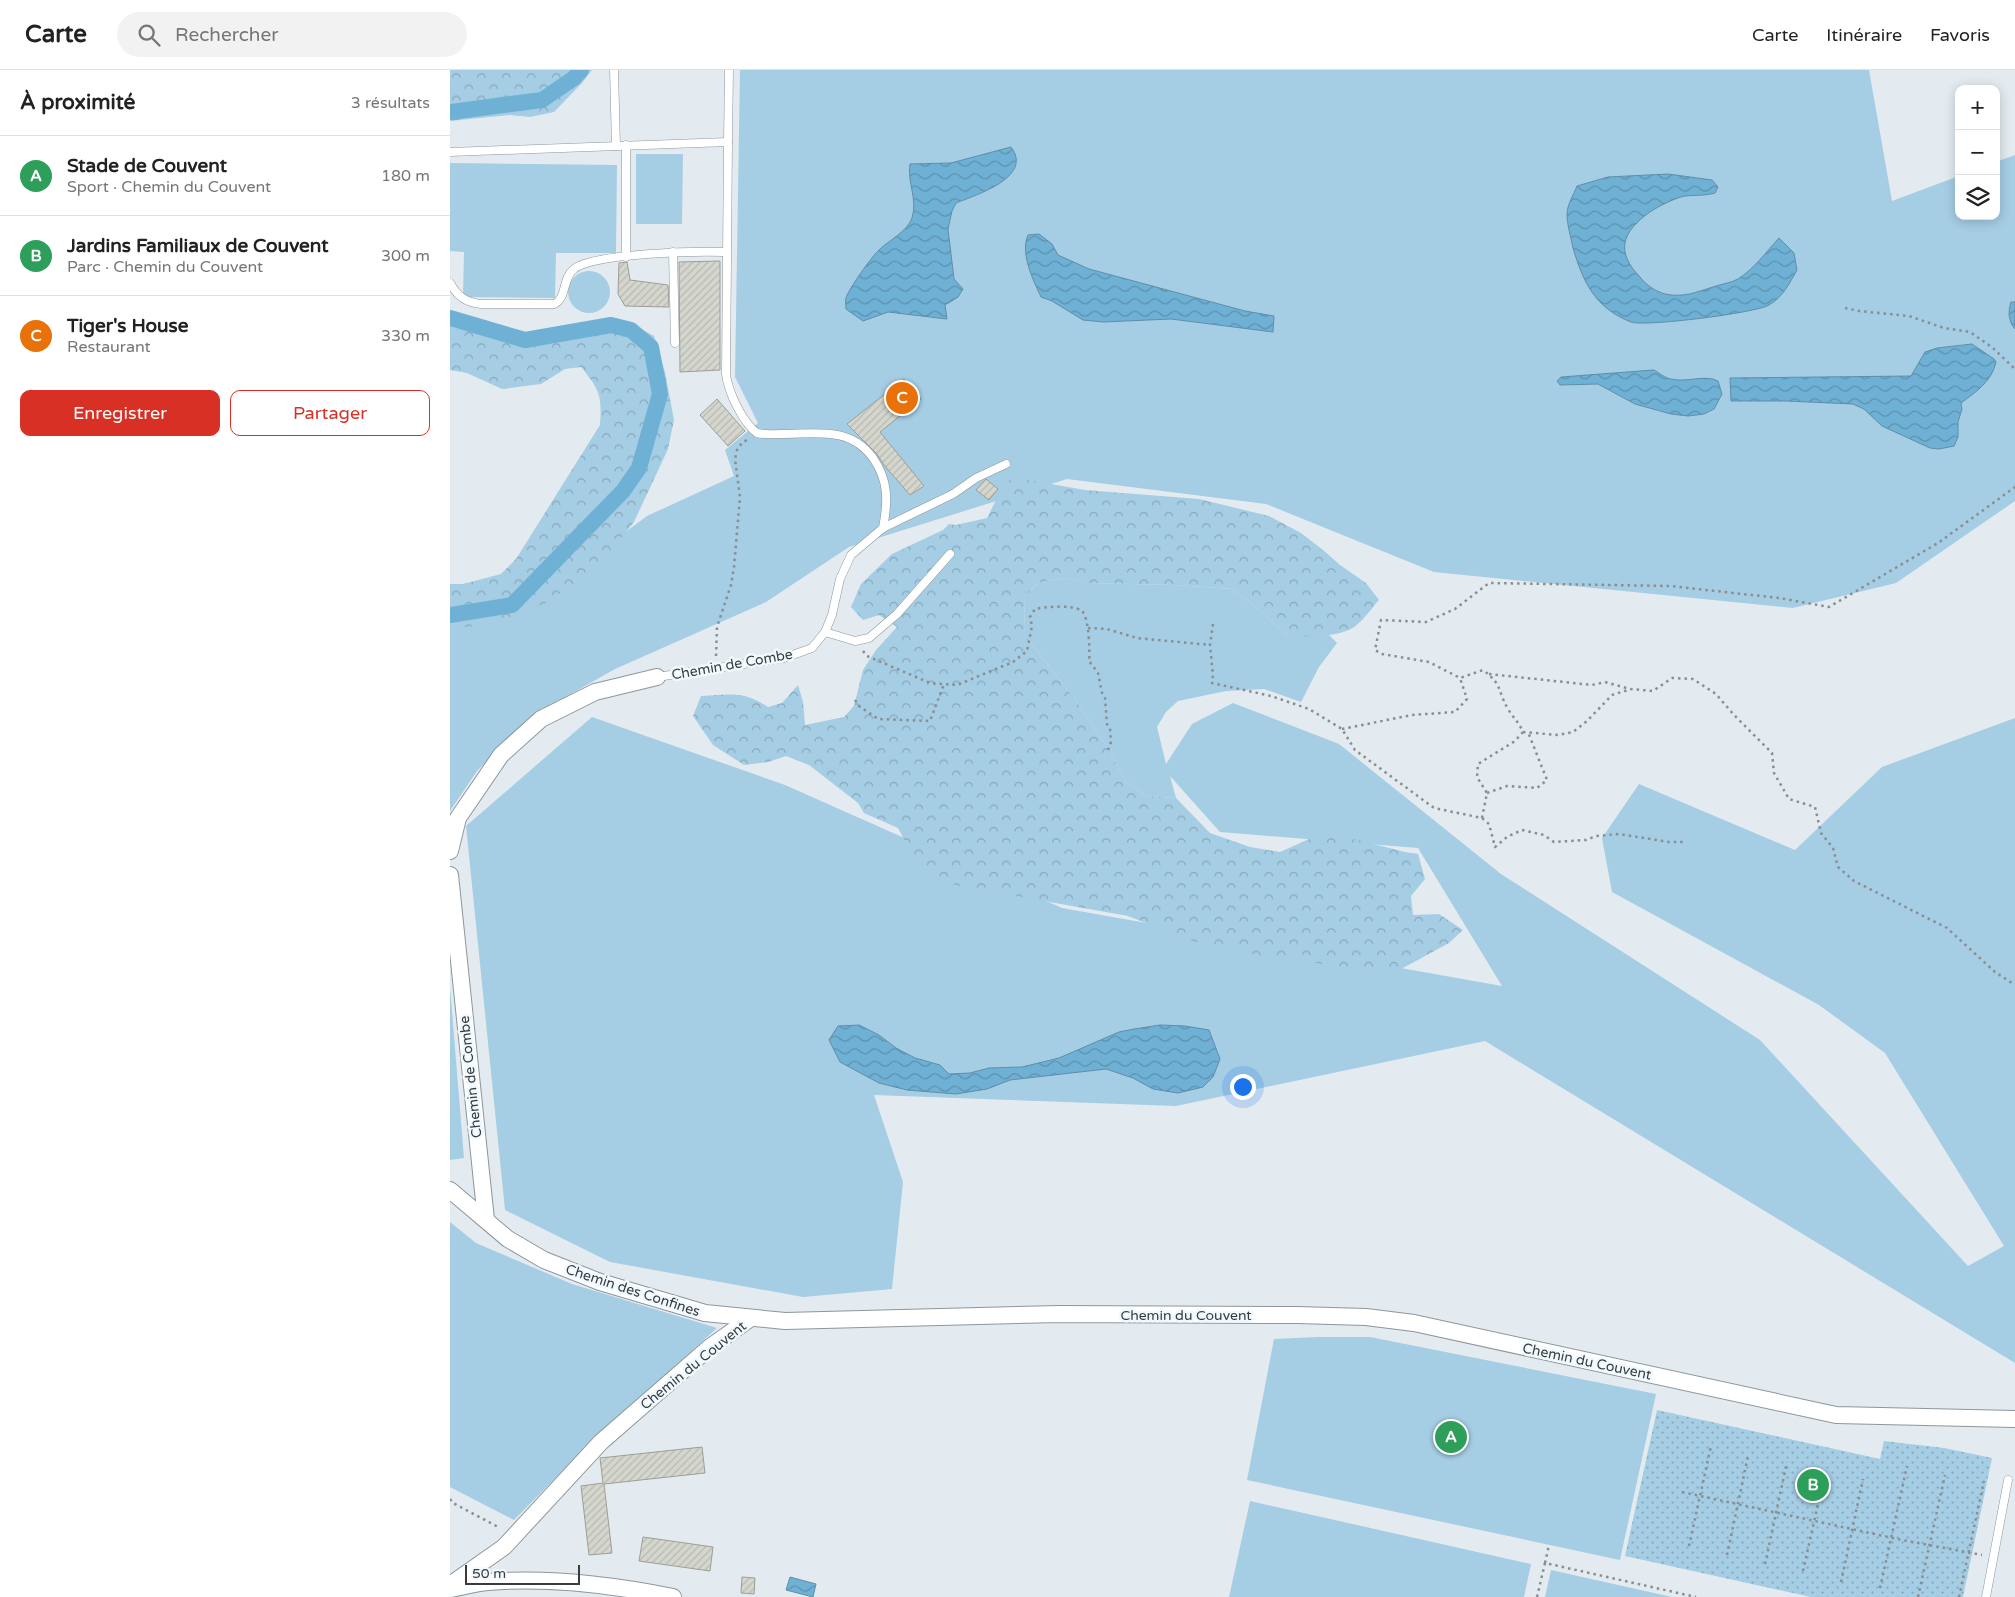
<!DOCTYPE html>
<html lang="fr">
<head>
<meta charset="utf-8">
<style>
	:root { --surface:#fff; --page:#f2f2f2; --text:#222; --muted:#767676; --line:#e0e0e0; --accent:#d93025 }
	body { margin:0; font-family:"Varela Round",sans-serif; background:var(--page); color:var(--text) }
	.controls { position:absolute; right:15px; top:15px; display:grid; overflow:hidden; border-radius:10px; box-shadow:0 2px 12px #0003 }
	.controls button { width:45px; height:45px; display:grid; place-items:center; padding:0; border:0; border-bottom:1px solid var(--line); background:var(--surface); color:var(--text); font:25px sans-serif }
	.scale { position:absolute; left:15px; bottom:12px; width:115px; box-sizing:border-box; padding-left:5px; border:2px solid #393c3e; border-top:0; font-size:14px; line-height:18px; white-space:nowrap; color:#393c3e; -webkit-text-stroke:4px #f0f9fd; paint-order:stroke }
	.you { position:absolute; left:792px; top:1016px; width:18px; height:18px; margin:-12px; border:4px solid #fff; border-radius:50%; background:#1a73e8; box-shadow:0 0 0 8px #1a73e833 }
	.badge { display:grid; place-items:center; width:32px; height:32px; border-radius:50%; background:var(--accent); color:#fff; font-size:16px; font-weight:700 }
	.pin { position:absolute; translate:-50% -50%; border:2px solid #fff; box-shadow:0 1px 5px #0006 }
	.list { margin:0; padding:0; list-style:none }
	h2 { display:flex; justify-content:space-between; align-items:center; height:65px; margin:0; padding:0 20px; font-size:21px }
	h2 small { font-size:16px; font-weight:400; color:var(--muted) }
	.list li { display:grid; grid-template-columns:32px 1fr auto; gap:15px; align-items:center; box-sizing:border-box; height:80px; padding:0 20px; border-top:1px solid var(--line) }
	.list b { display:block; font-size:19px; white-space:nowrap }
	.list p { margin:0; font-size:16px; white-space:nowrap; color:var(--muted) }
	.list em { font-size:16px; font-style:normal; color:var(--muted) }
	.actions { display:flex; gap:10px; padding:15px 20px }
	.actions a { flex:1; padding:11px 0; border:1px solid var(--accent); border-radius:10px; text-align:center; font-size:18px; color:var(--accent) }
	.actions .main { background:var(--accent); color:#fff }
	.icon { flex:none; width:28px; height:28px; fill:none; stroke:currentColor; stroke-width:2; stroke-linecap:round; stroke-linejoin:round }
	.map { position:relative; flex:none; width:1565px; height:1527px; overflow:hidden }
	header { display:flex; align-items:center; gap:30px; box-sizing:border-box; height:70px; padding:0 25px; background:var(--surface); border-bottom:1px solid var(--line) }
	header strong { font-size:24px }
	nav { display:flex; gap:28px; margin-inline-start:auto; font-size:18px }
	.search { width:350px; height:45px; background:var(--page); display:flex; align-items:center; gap:12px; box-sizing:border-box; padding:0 18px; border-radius:28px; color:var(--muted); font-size:19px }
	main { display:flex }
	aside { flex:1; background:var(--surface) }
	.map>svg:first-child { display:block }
</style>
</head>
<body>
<header>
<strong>Carte</strong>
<div class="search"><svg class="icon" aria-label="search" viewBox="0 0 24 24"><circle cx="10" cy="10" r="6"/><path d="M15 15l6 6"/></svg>Rechercher</div>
<nav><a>Carte</a><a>Itinéraire</a><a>Favoris</a></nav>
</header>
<main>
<aside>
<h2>À proximité<small>3 résultats</small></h2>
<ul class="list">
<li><span class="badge" style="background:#2e9e5b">A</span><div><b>Stade de Couvent</b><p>Sport · Chemin du Couvent</p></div><em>180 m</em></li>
<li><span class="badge" style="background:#2e9e5b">B</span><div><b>Jardins Familiaux de Couvent</b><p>Parc · Chemin du Couvent</p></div><em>300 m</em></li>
<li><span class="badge" style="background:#e8710a">C</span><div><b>Tiger's House</b><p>Restaurant</p></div><em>330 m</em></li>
</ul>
<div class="actions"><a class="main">Enregistrer</a><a>Partager</a></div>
</aside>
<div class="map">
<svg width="1565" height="1527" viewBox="0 0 1565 1527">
	<defs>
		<pattern id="forest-crowns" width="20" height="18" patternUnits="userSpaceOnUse" patternTransform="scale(1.25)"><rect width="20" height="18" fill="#a5cde4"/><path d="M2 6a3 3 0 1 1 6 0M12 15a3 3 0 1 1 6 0" fill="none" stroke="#87a8ba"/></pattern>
		<pattern id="park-dots" width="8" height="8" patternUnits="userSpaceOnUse" patternTransform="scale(1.25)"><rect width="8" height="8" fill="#a5cde4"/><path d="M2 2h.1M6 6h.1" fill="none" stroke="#87a8ba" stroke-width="1.8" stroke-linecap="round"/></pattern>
		<pattern id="water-waves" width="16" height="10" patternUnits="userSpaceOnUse" patternTransform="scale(1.25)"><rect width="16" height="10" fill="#6fb1d5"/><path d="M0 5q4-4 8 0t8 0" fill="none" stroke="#5c91ae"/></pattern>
		<pattern id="building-hatch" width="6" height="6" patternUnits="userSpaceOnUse" patternTransform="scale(1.25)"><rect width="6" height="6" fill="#d5d6cd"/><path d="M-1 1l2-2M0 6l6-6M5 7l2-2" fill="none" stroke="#b8b9b1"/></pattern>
	</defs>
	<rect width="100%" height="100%" fill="#e3ebf0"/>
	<g fill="#a5cde4">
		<polygon points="290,0 1419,0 1442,131 1509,106 1509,146 1546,146 1546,92 1565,85 1565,431 1446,513 1343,538 984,502 816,434 617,409 399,477 316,532 165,599 80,647 27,701 0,741 0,556 91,525 197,446 284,406 275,380 308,353 285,307"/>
		<polygon points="186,84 233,84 232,154 186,154"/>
		<polygon points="0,93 167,95 166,183 106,183 105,228 13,227 14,182 0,181"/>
		<circle cx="139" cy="222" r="21"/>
		<polygon points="614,508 638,513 725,515 782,519 807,538 838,566 879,565 887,573 869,597 851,632 814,619 776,621 728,631 716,642 707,657 716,694 742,654 783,633 889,674 1051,804 1310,970 1518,1196 1554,1176 1435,983 1369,935 1162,822 1152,768 1189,714 1345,780 1432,697 1565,648 1565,1293 1035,971 726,1036 424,1025 453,1112 442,1219 353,1227 160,1192 55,1140 16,756 142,647 335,715 612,838 1052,916 968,778 770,762 720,706 726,728 696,726 676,712 657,677 624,628 574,564 575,526 588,513"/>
		<polygon points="0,917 14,1088 0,1090"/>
		<polygon points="0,1152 26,1173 122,1214 267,1258 137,1376 64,1450 0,1417"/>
		<polygon points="868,1267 920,1267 1206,1324 1170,1490 797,1410 824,1269"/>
		<polygon points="800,1431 1081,1494 1074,1527 779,1527"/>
		<polygon points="1101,1500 1222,1527 1095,1527"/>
	</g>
	<g fill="url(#forest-crowns)">
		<polygon points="0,0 142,0 132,13 104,42 80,47 60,45 0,51"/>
		<path d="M 169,250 L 182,254 L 204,266 L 215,302 L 224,350 L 218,379 L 184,452 L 161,481 L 134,507 L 94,534 L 42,554 L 0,559 L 0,514 L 13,514 L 51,504 L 66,489 L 150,355 C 152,326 150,320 131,297 L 115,299 L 91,314 L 52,319 L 17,303 L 0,300 L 0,255 L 2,257 L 75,274 Z"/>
		<path d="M 567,408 L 635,420 L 749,429 L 819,446 L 851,463 L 873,480 L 890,495 L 916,513 L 929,530 C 920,540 912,553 901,559 C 882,568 858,566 838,566 L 807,538 L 782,519 L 725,515 L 637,513 L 614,508 L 588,513 L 575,526 L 574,564 L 624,628 L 657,677 L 676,712 L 696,726 L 726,728 L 760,763 L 800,777 L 830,782 L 875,762 L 955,782 L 968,784 L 975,809 L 961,826 L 963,845 L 989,844 L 1013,860 L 999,873 L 942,904 L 807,885 L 742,871 L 678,846 L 509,816 L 482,808 L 468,796 L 448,758 L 414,743 L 408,733 L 359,695 L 336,686 L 318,692 L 294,695 L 263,675 L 243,646 L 251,626 C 280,625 292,620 318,637 L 332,633 L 348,615 L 353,632 L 355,655 L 394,647 L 404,636 L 413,600 L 426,580 L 447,557 L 429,545 L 413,550 L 401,537 L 411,514 L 442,484 L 493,460 L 499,454 L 506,455 L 537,448 L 555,412 Z"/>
	</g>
	<polygon fill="url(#park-dots)" points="1207,1340 1430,1389 1434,1371 1494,1378 1542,1388 1513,1527 1361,1527 1175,1486"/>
	<g fill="url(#water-waves)" stroke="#5f8ea8">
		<path d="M 561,77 C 584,107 526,125 506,133 L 502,141 L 498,159 L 504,209 L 513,219 L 508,227 L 495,235 L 497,249 L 438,242 L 413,251 L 396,239 C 396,236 395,231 396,228 C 398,220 422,186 429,180 C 439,170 457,162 462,148 C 468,129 457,113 460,94 L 501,93 Z"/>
		<path d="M 1218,104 L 1262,110 L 1268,117 L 1265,123 C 1254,126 1245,125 1235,126 C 1227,127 1207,137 1200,142 C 1172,162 1165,181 1190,207 C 1196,215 1205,221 1215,224 C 1234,228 1246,222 1263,217 C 1271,214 1281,213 1288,209 C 1304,199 1316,182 1329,168 L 1344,183 L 1347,200 C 1339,214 1333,227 1319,235 C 1306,243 1194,257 1181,252 C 1145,238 1133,212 1123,178 C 1121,167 1117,155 1117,144 C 1117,135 1124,124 1127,116 L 1158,107 Z"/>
		<path d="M 589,164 L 602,174 L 608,185 L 639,199 L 795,241 L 824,246 L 823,262 L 721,249 L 653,252 L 633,250 L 602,231 L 591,227 C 583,210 570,183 578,165 Z"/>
		<path d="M 1561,232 L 1565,232 L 1565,259 C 1558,251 1558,241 1561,232 Z"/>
		<path d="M 1522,274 L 1544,289 L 1546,292 C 1542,311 1526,322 1511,333 L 1512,339 L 1508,352 L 1508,367 L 1504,376 L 1489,379 L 1480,378 L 1432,356 L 1414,339 L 1403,334 L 1336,331 L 1281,331 L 1280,308 L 1461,306 L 1475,282 L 1487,278 Z"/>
		<path d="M 1204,300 C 1209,303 1215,308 1221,309 C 1236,313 1255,304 1268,311 L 1272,324 L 1264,339 L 1254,344 L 1238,346 L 1221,344 L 1185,334 L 1148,314 L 1110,315 L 1107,311 L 1111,307 Z"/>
		<polygon points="409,955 429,965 446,978 465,988 490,995 499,1004 520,1003 539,998 572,997 609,988 669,962 684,959 710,955 735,956 759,960 770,989 763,1007 753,1017 728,1023 703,1019 683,1008 656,999 560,1010 537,1019 506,1024 457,1020 429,1013 390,992 379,970 388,956"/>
		<polygon points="340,1507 366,1514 363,1527 336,1520"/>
	</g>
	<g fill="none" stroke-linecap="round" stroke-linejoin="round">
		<g stroke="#6fb1d5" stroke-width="16">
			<polyline points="0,42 92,30 124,8 131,0"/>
			<polyline points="0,248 75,270 161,255 181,260 201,277 210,324 189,398 173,421 62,535 0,545"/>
		</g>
	</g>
	<g fill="url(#building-hatch)" stroke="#9d9e96">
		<polygon points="270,191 270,300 230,302 229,192"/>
		<polygon points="177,192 180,210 218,215 219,237 175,236 168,224 169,193"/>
		<polygon points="454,309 471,329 430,362 474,416 460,425 434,395 427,384 397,354"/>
		<polygon points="267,329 295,361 278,376 250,345"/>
		<polygon points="536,409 548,419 539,430 526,420"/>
		<polygon points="252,1377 255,1403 154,1414 162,1483 139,1485 131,1416 153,1413 150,1388"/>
		<polygon points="193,1467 263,1477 260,1501 189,1491"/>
		<polygon points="292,1507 305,1508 304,1524 291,1523"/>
	</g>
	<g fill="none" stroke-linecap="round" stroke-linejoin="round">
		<g stroke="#8e969b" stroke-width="9">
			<g id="service">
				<polyline points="164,0 166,76"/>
				<polyline points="278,72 279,0"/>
				<polyline points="176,75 176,187"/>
				<path d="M 0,82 L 278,72 L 276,304 C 278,322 293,353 307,363 C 315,365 323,364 331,364 C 366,364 400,356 423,388 C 439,411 438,432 433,458"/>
				<polyline points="223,182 225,273"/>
				<path d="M 0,213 C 8,227 15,232 31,234 L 104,234 C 117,229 112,208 124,199 C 144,183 248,181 276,182"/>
				<polyline points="375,562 405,571 419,568 447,544 500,484"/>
				<polyline points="207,607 334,588 362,578 375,562 382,545 390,509 401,485 433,458 503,424 526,408 556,394"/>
				<polyline points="1536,1527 1558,1410"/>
			</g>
		</g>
		<g stroke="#8e969b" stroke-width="18">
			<g id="minor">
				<polyline points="0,781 8,748 51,685 91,649 145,622 207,607"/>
				<polyline points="0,805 36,1150"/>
				<polyline points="0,1120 58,1169 94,1190 150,1212 255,1243 335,1251 609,1244 847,1245 916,1247 964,1253 1386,1345 1565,1349"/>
				<polyline points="0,1515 54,1477 151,1372 260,1277 301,1248"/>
				<path d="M 0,1519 C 12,1517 25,1513 38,1512 C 99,1507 163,1515 223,1527"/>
			</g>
		</g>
		<g stroke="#898e91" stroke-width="2.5" stroke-dasharray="2.5 4" stroke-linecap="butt">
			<polyline points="1395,238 1409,241 1459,246 1494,258 1520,262 1543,278 1565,299"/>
			<polyline points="763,554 760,575 763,605 762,613 821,626 859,639 892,659 905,680 984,738 1032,748 1039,754 1045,777 1057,767 1072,760 1094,765 1104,772 1136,770 1146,766 1169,764 1219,772 1235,772"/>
			<polyline points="638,558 657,559 687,568 760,575"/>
			<path d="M 413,581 L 417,586 L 480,613 L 507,615 L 563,592 L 577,581 L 582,556 L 580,547 L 585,539 C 595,537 623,534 632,541 C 639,547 640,581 639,591 L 648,603 L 652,623 L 655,628 L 657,654 L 660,659 L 661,672 L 658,680"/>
			<polyline points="266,586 267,557 281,515 284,497 290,427 285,389 287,380 292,373 297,370"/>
			<polyline points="1039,604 1142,615 1155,612 1180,619 1203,621 1222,608 1243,609 1266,624 1284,645 1322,683 1324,703 1339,729 1365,737 1371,763 1383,778 1388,797 1404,811 1497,858 1545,902 1565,915"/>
			<polyline points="405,630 409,636 428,649 480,651 494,614"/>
			<polyline points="892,659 962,645 1005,642 1017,629 1010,608"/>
			<polyline points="1073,662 1108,665 1123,662 1137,651 1162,625 1178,620"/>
			<polyline points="1037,723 1057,716 1087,718 1097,710 1078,662"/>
			<path d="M 1032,748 L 1037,723 L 1027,707 L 1028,694 L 1065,671 L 1073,662 C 1069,653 1063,647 1058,639 C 1047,620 1053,615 1033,600 L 1010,608 L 979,592 L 932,584 L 925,580 L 931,550 L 976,552 L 1005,539 L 1039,513 L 1220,516 L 1329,528 L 1379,537 L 1488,473 L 1565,417"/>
			<polyline points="1232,1422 1452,1470 1532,1485"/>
			<polyline points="0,1429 3,1433 50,1458"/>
			<polyline points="1239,1476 1261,1376"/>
			<polyline points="1277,1485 1298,1386"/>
			<polyline points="1095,1493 1099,1475"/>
			<polyline points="1315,1494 1337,1392"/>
			<polyline points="1353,1501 1375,1403"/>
			<polyline points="1391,1512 1413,1409"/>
			<polyline points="1430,1518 1457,1396"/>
			<polyline points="1087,1527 1095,1493 1246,1527"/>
			<polyline points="1468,1527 1495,1405"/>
			<polyline points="1509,1527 1534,1411"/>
		</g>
		<use href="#service" stroke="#fff" stroke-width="8"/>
		<use href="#minor" stroke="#fff" stroke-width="16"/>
	</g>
	<g text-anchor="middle" stroke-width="5" stroke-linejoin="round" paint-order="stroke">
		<g font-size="14" fill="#393c3e" stroke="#f0f9fd">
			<text transform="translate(282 594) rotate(-10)" y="5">Chemin de Combe</text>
			<text transform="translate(20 1007) rotate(-96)" y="5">Chemin de Combe</text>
			<text transform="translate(183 1220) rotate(18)" y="5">Chemin des Confines</text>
			<text x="736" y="1250">Chemin du Couvent</text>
			<text transform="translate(1137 1291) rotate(12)" y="5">Chemin du Couvent</text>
			<text transform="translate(243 1295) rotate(-39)" y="5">Chemin du Couvent</text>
		</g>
	</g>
</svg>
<div class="controls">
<button>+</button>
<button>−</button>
<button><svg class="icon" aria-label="layers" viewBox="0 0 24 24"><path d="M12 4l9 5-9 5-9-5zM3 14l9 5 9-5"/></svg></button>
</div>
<div class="scale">50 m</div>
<div class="you"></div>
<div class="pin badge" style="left:1001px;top:1367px;background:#2e9e5b">A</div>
<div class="pin badge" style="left:1363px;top:1415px;background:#2e9e5b">B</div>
<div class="pin badge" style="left:452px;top:328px;background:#e8710a">C</div>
</div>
</main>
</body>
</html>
